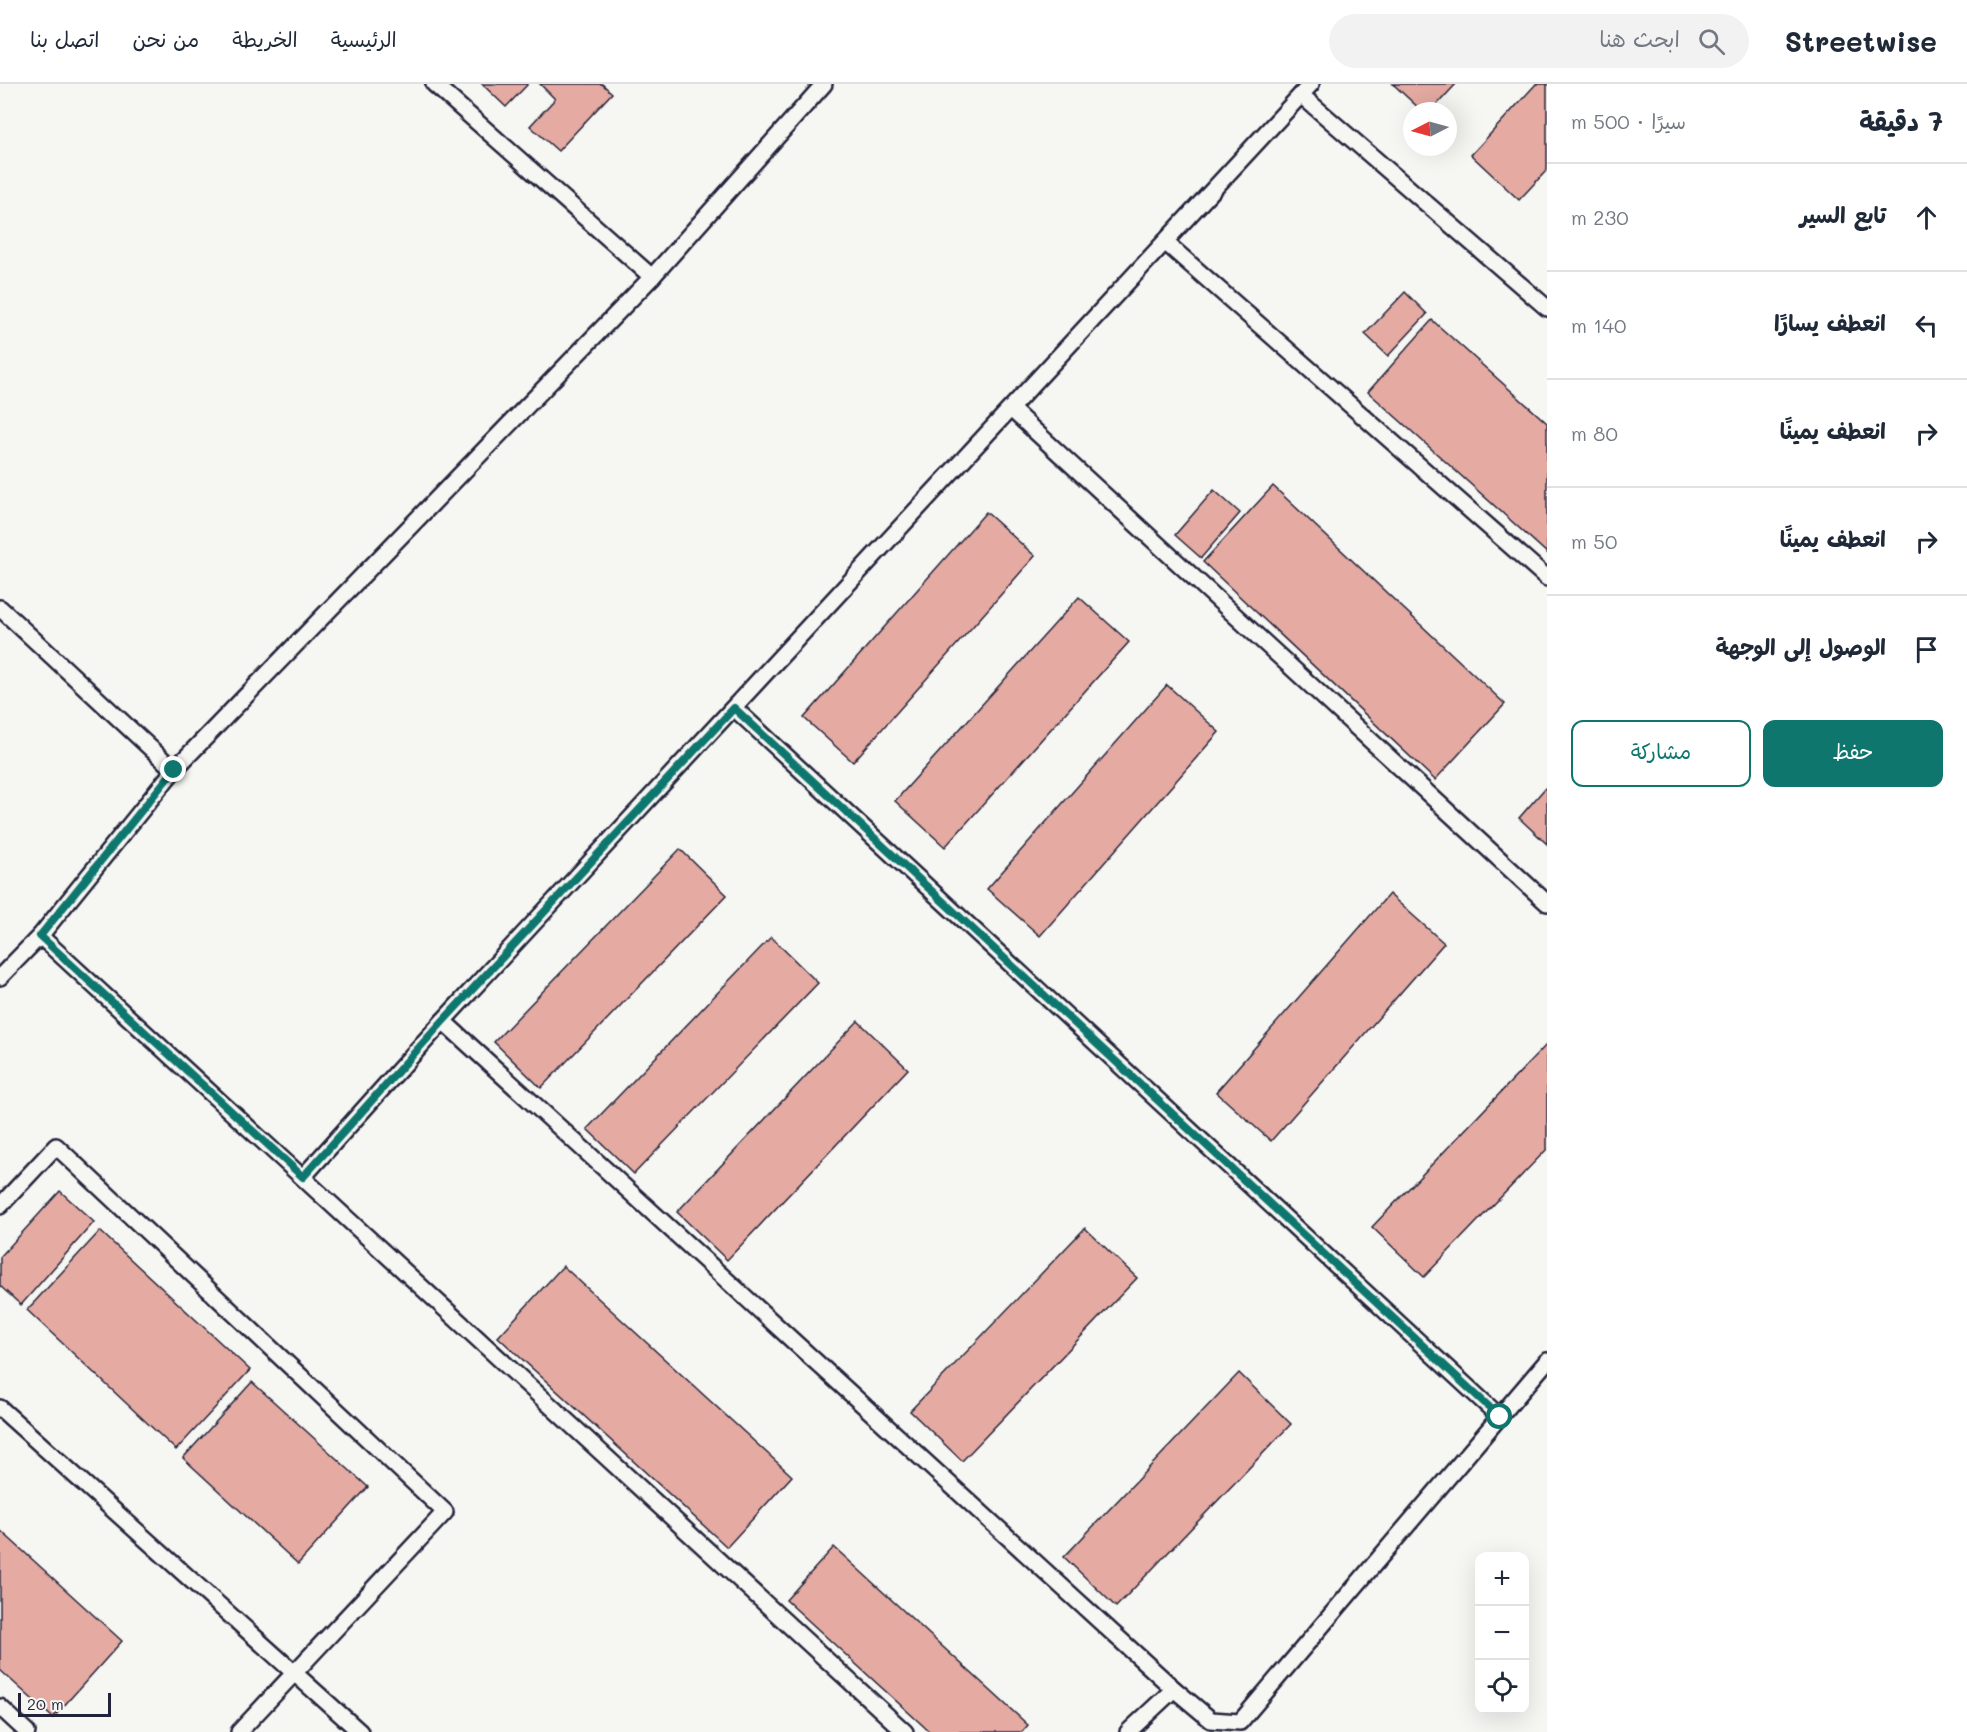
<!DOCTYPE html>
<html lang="ar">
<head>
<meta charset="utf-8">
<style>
	:root { --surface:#fff; --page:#f2f2f3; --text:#1f2937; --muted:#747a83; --line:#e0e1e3; --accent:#0f766e }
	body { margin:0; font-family:Mali,"Playpen Sans Arabic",sans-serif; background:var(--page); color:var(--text); direction:rtl }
	.controls { position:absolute; right:18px; bottom:18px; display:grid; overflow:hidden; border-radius:12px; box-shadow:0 6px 24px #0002 }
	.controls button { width:54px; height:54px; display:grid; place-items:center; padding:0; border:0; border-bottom:2px solid var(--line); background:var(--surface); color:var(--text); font:30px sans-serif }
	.compass { position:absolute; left:1403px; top:18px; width:54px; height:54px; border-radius:50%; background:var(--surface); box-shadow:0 6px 24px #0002; rotate:264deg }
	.scale { position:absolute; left:18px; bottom:15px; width:93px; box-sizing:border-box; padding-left:6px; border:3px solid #22223b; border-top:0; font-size:16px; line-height:21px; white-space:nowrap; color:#22223b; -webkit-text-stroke:4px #f6f6f2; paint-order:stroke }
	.stop { position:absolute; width:18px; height:18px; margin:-14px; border:4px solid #0f766e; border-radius:50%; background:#fff }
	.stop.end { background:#0f766e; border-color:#fff; box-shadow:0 2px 6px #0008 }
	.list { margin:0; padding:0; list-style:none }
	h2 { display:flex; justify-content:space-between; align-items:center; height:78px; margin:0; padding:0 24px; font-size:26px }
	h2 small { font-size:20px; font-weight:400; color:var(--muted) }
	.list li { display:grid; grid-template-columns:39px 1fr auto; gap:18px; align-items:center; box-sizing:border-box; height:108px; padding:0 24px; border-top:2px solid var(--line) }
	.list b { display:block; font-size:22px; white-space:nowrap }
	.list em { font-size:20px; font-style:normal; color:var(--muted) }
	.actions { display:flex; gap:12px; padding:18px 24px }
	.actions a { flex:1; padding:14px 0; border:2px solid var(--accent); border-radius:12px; text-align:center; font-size:21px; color:var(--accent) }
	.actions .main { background:var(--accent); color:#fff }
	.icon { flex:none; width:33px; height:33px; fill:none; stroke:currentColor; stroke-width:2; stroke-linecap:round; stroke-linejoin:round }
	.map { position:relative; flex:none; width:1547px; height:1648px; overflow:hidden; direction:ltr }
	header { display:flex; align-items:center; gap:36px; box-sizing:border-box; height:84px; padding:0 30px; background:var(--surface); border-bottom:2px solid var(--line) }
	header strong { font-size:28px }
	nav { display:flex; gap:33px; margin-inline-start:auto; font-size:21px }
	.search { width:420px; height:54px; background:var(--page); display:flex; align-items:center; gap:15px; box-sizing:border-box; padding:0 21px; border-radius:33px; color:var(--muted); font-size:22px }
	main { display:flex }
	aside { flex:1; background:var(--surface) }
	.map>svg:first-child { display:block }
</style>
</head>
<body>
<header>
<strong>Streetwise</strong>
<div class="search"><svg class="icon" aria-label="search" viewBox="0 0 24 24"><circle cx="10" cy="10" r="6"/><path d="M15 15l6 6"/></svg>ابحث هنا</div>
<nav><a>الرئيسية</a><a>الخريطة</a><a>من نحن</a><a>اتصل بنا</a></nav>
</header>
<main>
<aside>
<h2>7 دقيقة<small>سيرًا · 500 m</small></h2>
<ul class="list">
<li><svg class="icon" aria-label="ahead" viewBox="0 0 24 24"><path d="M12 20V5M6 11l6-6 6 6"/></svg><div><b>تابع السير</b></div><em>230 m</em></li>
<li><svg class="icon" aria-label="left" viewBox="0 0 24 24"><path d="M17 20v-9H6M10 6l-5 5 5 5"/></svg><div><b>انعطف يسارًا</b></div><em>140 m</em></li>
<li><svg class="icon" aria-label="right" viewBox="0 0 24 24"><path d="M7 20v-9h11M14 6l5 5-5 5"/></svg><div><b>انعطف يمينًا</b></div><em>80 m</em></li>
<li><svg class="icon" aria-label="right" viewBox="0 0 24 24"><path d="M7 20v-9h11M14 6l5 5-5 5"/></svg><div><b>انعطف يمينًا</b></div><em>50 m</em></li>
<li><svg class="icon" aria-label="arrive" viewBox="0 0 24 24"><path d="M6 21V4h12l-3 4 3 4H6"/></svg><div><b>الوصول إلى الوجهة</b></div></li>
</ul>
<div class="actions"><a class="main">حفظ</a><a>مشاركة</a></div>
</aside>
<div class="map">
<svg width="1547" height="1648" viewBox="0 0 1547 1648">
	<rect width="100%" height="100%" fill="#f6f6f2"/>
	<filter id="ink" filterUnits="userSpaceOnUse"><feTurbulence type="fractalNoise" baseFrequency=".0167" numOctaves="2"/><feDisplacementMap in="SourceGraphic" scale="12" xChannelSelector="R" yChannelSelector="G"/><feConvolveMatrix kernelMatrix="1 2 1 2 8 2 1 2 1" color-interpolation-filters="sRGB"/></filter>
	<g filter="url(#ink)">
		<g fill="#e5aaa2" stroke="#22223b" stroke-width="1.5">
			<polygon points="482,0 528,0 506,23"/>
			<polygon points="540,0 602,0 612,9 558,67 530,42 555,15"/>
			<polygon points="1393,0 1456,0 1431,27 1422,27"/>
			<polygon points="1536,0 1547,0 1547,86 1519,116 1471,71"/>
			<polygon points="1405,208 1427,230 1388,272 1365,250"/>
			<polygon points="1432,236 1547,339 1547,469 1368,308"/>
			<polygon points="1273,402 1505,620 1435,696 1203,478"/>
			<polygon points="1214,406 1240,429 1201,474 1175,451"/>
			<polygon points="986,428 1035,472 853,678 804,634"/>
			<polygon points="1079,513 1129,558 945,763 895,717"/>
			<polygon points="1167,601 1219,648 1040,852 987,805"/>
			<polygon points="1547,702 1547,760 1519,734"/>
			<polygon points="680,765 727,811 541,1004 494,958"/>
			<polygon points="1389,810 1444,859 1271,1057 1216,1008"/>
			<polygon points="771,853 818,899 634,1090 587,1045"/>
			<polygon points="858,937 908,985 727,1176 677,1128"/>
			<polygon points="1547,960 1547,1065 1424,1193 1372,1143"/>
			<polygon points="60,1107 94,1138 21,1221 0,1202 0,1173"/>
			<polygon points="1085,1144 1137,1194 962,1377 910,1327"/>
			<polygon points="100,1147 250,1286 176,1366 27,1226"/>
			<polygon points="563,1182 792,1392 727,1463 498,1253"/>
			<polygon points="1239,1289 1291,1340 1116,1523 1064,1473"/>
			<polygon points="252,1298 368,1403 298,1480 183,1374"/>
			<polygon points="0,1446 122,1557 53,1634 0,1586"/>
			<polygon points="834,1463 1028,1641 1022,1648 930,1648 786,1516"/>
		</g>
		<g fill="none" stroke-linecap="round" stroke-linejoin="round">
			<g stroke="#22223b" stroke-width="20">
				<g id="lane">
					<polyline points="434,0 652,193"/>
					<polyline points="1301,11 1547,224"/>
					<polyline points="1165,158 1547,494"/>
					<polyline points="1011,325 1547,819"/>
					<polyline points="0,524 174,686"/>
					<polyline points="734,624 1500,1333"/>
					<polyline points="40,852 905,1648"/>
					<polyline points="0,893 40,852 174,686 652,193 824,0"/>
					<polyline points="443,937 1174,1605 1211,1636 1240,1638 1547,1277"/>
					<polyline points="303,1093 443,937 1311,0"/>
					<polyline points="0,1122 56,1062 445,1428 239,1648"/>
					<polyline points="0,1324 360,1648"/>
					<polyline points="0,1623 27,1648"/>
					<polyline points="1128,1648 1174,1605"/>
				</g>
			</g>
			<use href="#lane" stroke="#f6f6f2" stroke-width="15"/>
		</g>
	</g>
	<g fill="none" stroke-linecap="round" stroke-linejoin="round" filter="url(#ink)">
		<polyline stroke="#0f766e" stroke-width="8" points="174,686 40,852 303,1093 443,937 734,624 1500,1333"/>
	</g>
</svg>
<div class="controls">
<button>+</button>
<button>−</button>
<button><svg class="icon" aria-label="locate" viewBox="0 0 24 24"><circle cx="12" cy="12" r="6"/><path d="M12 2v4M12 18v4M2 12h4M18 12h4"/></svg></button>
</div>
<svg class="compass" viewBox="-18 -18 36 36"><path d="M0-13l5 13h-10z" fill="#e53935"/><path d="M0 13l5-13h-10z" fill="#747a83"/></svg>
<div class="scale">20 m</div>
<div class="stop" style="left:1500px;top:1333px"></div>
<div class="stop end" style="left:174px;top:686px"></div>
</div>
</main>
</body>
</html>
